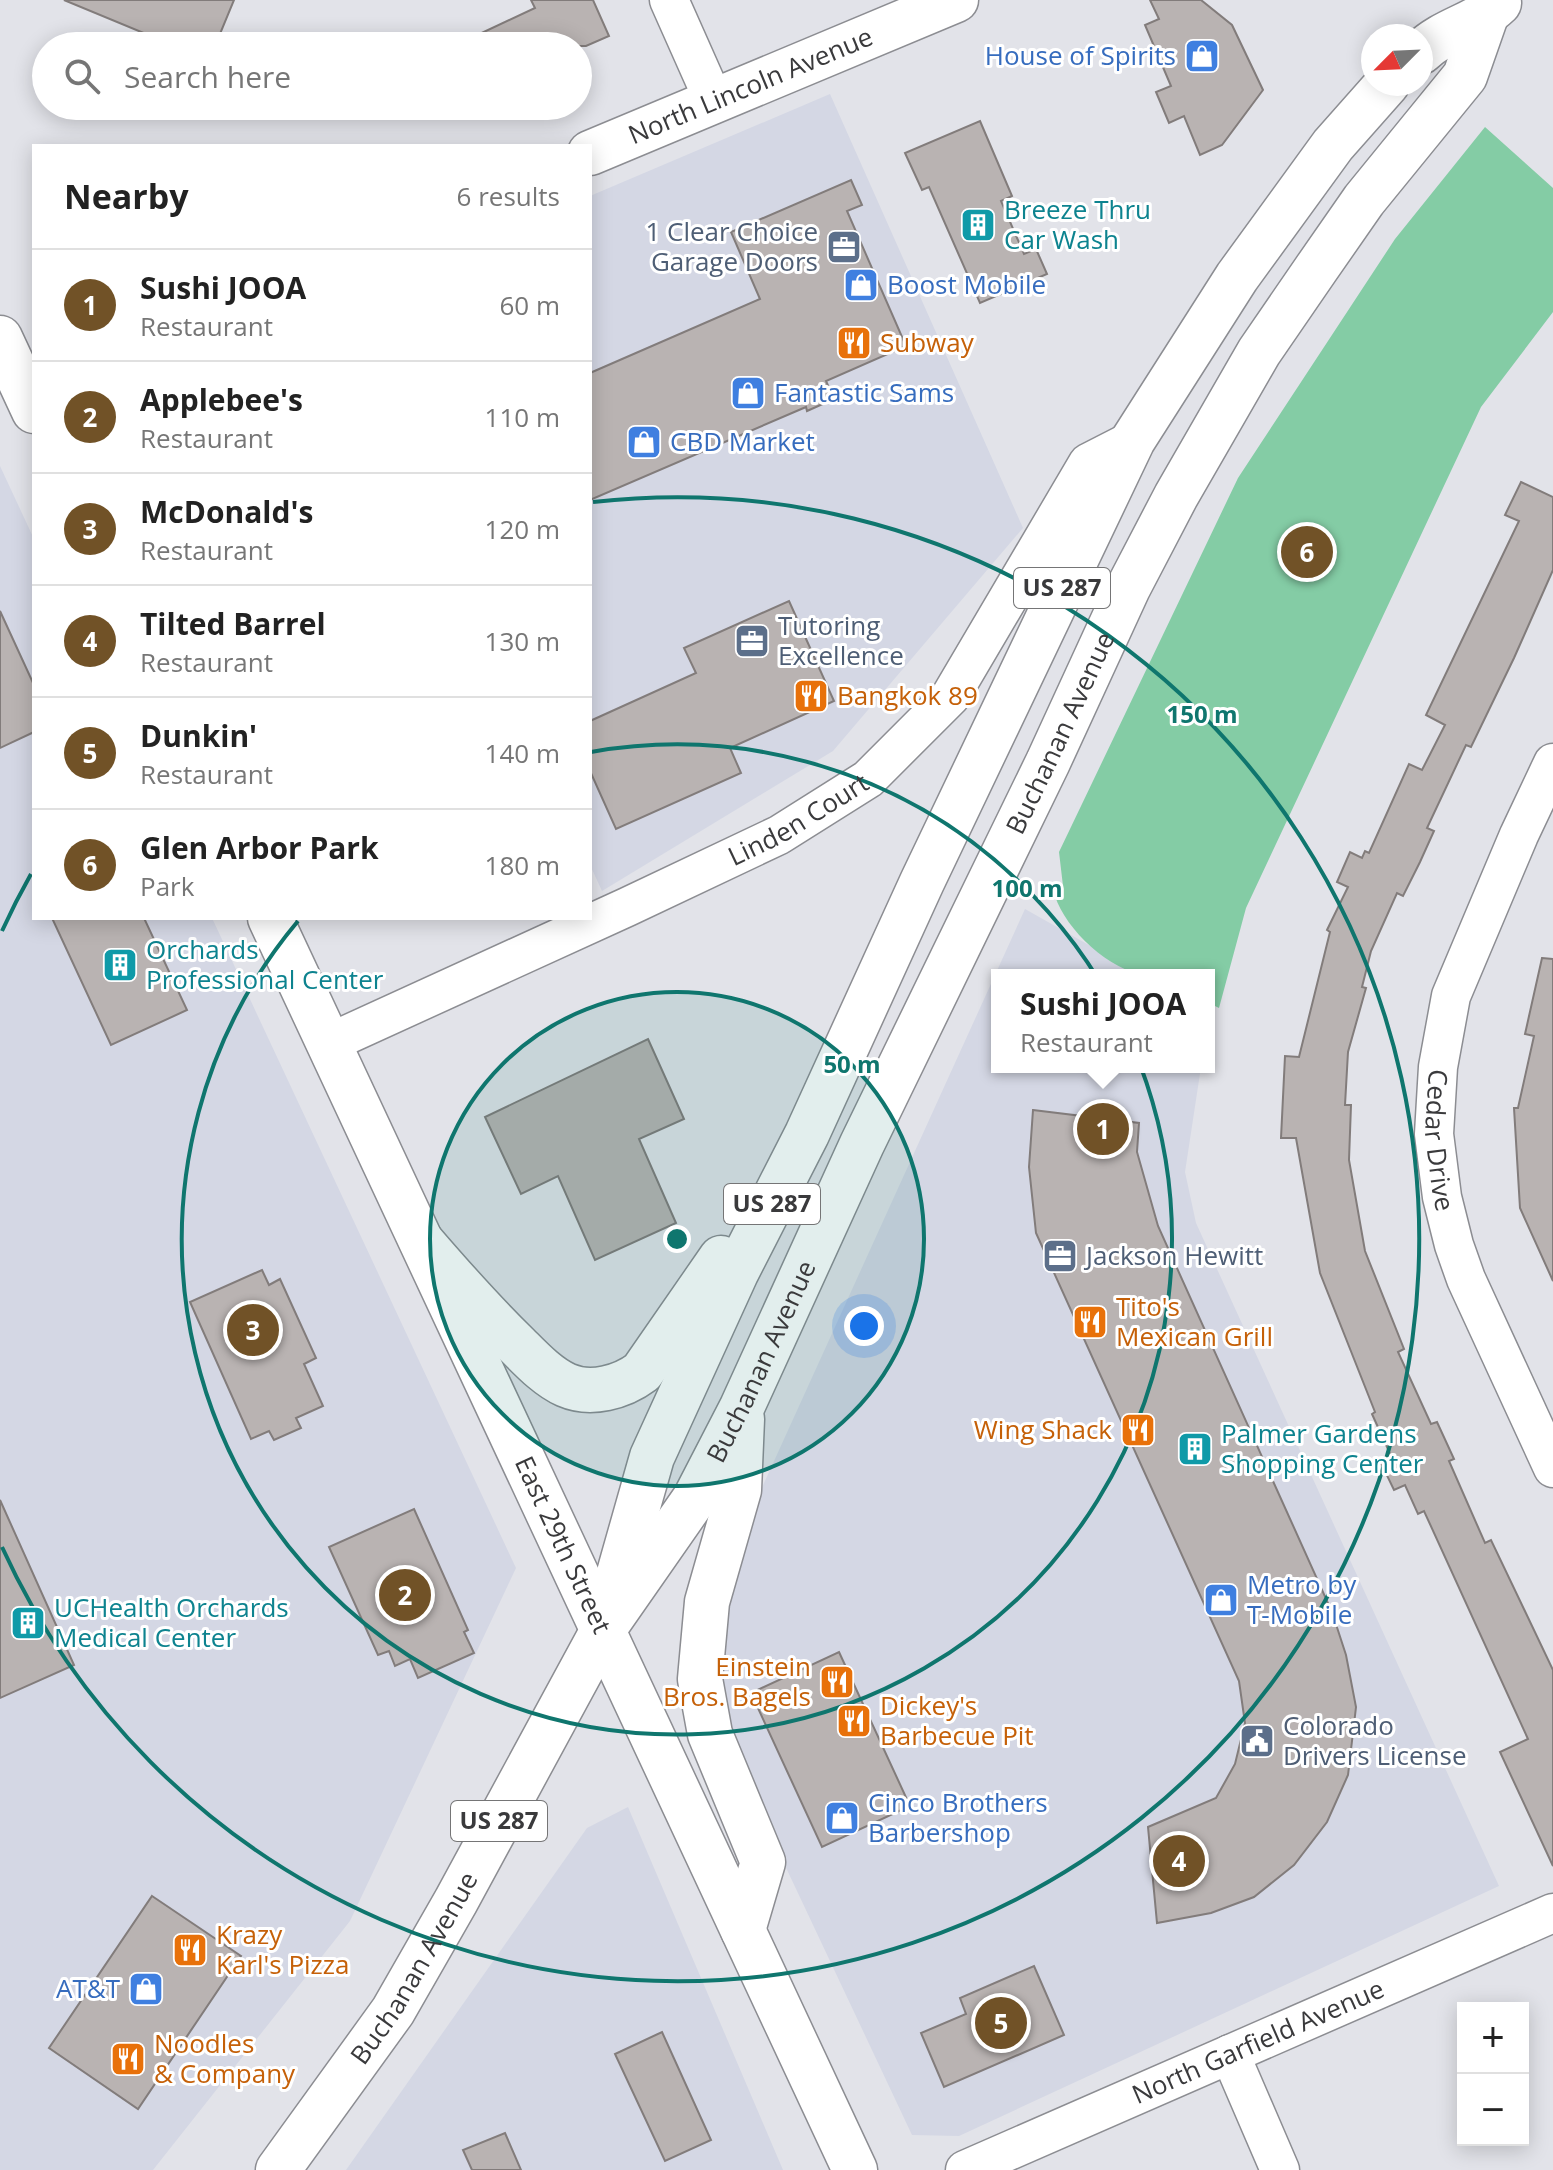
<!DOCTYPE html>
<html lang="en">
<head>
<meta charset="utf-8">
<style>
	:root { --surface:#fff; --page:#f6f6f6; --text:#222; --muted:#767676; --line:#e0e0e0; --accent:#715227 }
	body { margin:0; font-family:"Open Sans",sans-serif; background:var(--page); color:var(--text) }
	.controls { position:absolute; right:24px; bottom:24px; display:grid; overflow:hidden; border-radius:0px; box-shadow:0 4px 20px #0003 }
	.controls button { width:72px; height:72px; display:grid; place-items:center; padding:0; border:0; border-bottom:2px solid var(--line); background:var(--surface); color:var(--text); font:40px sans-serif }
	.compass { position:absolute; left:1361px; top:24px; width:72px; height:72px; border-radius:50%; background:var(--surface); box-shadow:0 4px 20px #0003; rotate:246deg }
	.you { position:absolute; left:864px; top:1326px; width:28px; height:28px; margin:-20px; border:6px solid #fff; border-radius:50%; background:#1a73e8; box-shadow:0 0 0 12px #1a73e833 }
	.badge { display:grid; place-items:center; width:52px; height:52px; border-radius:50%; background:var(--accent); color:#fff; font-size:26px; font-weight:700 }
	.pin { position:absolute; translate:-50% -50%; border:4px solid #fff; box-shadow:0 2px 8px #0006 }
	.popup { position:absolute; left:991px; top:969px; width:224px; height:104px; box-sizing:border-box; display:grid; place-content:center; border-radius:0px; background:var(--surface); filter:drop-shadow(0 2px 6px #0005); font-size:26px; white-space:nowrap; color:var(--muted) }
	.popup b { font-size:30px; color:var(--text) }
	.popup::after { content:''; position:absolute; left:50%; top:100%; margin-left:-16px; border:16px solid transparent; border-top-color:var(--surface) }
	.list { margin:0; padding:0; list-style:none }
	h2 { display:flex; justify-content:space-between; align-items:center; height:104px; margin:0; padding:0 32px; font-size:34px }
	h2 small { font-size:26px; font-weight:400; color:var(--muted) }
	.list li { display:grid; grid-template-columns:52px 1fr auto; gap:24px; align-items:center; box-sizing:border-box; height:112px; padding:0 32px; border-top:2px solid var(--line) }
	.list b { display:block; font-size:30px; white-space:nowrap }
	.list p { margin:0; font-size:26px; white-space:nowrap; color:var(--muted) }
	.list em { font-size:26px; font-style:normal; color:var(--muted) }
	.icon { flex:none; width:44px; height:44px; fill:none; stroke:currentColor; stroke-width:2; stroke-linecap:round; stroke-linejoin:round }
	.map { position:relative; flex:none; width:1553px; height:2170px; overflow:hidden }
	.search { position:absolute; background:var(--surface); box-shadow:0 4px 20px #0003; left:32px; top:32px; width:560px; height:88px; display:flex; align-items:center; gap:20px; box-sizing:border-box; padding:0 28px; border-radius:44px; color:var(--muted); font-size:30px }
	.panel { position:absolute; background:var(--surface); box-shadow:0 4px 20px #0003; left:32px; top:144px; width:560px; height:776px; border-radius:0px }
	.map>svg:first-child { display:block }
</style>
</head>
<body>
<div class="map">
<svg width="1553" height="2170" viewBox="0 0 1553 2170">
	<rect width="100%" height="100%" fill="#e2e3e9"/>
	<g fill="#d4d7e4">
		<polygon points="830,94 1023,528 833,751 602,891 590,865 590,196"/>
		<polygon points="0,466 34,539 34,918 212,918 516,1568 350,1921 153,2170 0,2170"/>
		<polygon points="1025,909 1142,975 997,975 997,1067 1201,1067 1185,1172 1196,1223 1499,1886 959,2136 912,2135 724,1736 718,1620 744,1527"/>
		<polygon points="628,1807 783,2170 346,2170 587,1828"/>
	</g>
	<path fill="#84cca5" d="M 1485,127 L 1553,188 L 1553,312 L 1481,407 L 1246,908 L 1219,1008 L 1209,1003 L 1209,975 C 1189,975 1166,977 1146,975 C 1110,971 1066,930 1055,896 L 1063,886 L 1059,852 L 1238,478 L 1395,239 Z"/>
	<g fill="#b9b3b2" stroke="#827c7b" stroke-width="2">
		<polygon points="64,0 234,0 215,46 175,46"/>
		<polygon points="531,0 593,0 609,36 586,46 454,46 535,8"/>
		<polygon points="1150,0 1201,0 1232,25 1263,90 1222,145 1200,155 1184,116 1169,123 1156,92 1171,86 1145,25 1159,19"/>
		<polygon points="980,121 1012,196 1001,201 1024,254 1036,249 1047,274 980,303 929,187 922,190 905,153"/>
		<polygon points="851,180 862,205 847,211 906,346 826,381 834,399 807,411 806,407 590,500 590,373 760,299 731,232"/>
		<polygon points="1521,482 1553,497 1553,570 1514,658 1471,747 1466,745 1427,828 1434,831 1420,862 1403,896 1397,893 1371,951 1362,987 1366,988 1348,1052 1345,1105 1351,1105 1349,1160 1365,1251 1404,1349 1398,1352 1431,1424 1437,1422 1454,1459 1449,1461 1485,1543 1491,1540 1553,1670 1553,1866 1500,1752 1528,1739 1424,1511 1418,1514 1405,1485 1394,1490 1381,1463 1392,1458 1372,1414 1375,1412 1320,1273 1296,1138 1281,1138 1285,1056 1299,1057 1330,932 1327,930 1348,887 1337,882 1350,852 1362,858 1365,851 1369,853 1409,764 1422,770 1445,725 1426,715 1519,521 1505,515"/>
		<polygon points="789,601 834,701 730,748 741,773 616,829 590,771 590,721 696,673 684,648"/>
		<polygon points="0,611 34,685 34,732 0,748"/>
		<polygon points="52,918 144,918 187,1010 111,1045"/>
		<polygon points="1542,958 1553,959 1553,1281 1520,1208 1514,1108 1518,1108 1534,1036 1525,1034"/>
		<polygon points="648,1039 684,1119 639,1139 676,1223 595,1260 558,1176 521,1194 485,1117"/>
		<polygon points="1033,1110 1139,1123 1137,1152 1158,1226 1332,1612 1346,1655 1356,1707 1348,1775 1327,1822 1294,1865 1254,1897 1211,1913 1157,1923 1148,1827 1216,1798 1235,1764 1245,1723 1239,1681 1036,1233 1029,1167"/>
		<polygon points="262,1270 269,1285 280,1279 316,1358 304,1364 323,1406 296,1418 301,1428 274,1440 269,1431 251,1439 190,1302"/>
		<polygon points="0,1500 74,1665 0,1698"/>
		<polygon points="414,1509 468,1630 464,1632 474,1653 418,1678 410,1659 395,1666 389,1651 378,1655 329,1547"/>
		<polygon points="839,1652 910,1806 822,1847 751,1693"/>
		<polygon points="152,1896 241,1956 138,2109 49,2048"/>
		<polygon points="1034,1966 1064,2035 944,2087 921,2033 966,2014 960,1998"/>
		<polygon points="662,2032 711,2140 665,2161 615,2054"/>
		<polygon points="505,2133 521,2170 472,2170 463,2150"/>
	</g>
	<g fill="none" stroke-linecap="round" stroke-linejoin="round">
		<g stroke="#8c8d92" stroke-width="41">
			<g id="street">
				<polyline points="669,0 713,99"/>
				<path id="s1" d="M 1553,763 L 1519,835 L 1451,996 L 1438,1067 L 1434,1134 L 1442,1197 L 1454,1245 L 1466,1279 L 1553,1468"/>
				<path id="s2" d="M 329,1043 L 627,907 L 779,835 L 868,779 L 950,697 L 1088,463 L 1133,440"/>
				<polyline points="1230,2054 1280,2170"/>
				<path id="s3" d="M 965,2170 L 1553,1913"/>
			</g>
		</g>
		<g stroke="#8c8d92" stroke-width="47">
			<g id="secondary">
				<path id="s4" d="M 590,153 L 956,0"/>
				<polyline points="0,338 34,411"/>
				<path id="s5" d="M 270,918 L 855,2170"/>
			</g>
		</g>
		<g stroke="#8c8d92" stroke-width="47">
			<g id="highway">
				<path d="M 1421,52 C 1446,28 1475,26 1499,3"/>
				<path d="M 422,1242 C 453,1278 484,1313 518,1346 C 532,1360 548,1377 566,1385 C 591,1396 622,1387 642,1372 L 721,1258"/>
				<polyline points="742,1419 739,1490 707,1602 700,1679 710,1734 763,1862 743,1930"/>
				<polyline points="612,1598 652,1457 736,1273 807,1134 922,882 1133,440 1237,277 1333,145 1387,84"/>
				<path id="s6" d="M 278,2170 L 393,2011 L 456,1901 L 603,1630 L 695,1498 L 742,1407 L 862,1144 L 1048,762 L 1128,588 L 1176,496 L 1259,352 L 1316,269 L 1364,200 L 1465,76 L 1486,16"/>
			</g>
		</g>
		<use href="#street" stroke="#fff" stroke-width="38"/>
		<use href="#secondary" stroke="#fff" stroke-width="44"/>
		<use href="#highway" stroke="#fff" stroke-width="44"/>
	</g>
	<circle cx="677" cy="1239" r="247" fill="#0f766e" fill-opacity=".12"/>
	<g fill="none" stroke="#0f766e" stroke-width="4">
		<circle cx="677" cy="1239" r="247"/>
		<path d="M591 752A495 495 0 1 1 298 921"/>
		<path d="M2 931A742 742 0 0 1 31 874M593 502A742 742 0 1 1 2 1547"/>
	</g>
	<defs>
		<g id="shop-square" transform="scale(1.8)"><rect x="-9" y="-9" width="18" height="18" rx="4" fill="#3f7fe0" stroke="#fff"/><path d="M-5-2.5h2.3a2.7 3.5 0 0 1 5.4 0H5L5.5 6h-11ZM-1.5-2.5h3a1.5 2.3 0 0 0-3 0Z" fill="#fff"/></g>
		<g id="building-square" transform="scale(1.8)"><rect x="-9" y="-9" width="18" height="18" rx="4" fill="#0f9aa8" stroke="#fff"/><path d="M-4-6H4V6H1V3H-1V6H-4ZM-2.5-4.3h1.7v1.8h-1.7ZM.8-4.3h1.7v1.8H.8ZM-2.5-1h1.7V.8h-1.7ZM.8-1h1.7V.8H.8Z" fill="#fff"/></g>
		<g id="office-square" transform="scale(1.8)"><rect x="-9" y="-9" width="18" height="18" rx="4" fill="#5c6f8a" stroke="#fff"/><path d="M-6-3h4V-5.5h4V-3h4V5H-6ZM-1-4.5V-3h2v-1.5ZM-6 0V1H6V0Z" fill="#fff"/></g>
		<g id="restaurant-square" transform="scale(1.8)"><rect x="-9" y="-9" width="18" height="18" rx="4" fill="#e8710a" stroke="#fff"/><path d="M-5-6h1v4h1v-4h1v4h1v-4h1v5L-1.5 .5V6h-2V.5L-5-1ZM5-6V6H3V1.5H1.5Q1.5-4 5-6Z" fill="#fff"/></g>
		<g id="civic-square" transform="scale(1.8)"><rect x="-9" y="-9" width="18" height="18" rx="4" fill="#5c6f8a" stroke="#fff"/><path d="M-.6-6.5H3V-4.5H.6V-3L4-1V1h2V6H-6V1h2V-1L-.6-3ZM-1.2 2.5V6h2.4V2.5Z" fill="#fff"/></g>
	</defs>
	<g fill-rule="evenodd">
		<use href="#shop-square" x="1202" y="56"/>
		<use href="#building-square" x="978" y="225"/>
		<use href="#office-square" x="844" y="247"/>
		<use href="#shop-square" x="861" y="285"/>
		<use href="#restaurant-square" x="854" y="343"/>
		<use href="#shop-square" x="748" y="393"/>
		<use href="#shop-square" x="644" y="442"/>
		<use href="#office-square" x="752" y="641"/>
		<use href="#restaurant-square" x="811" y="696"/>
		<use href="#building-square" x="120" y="965"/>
		<use href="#office-square" x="1060" y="1256"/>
		<use href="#restaurant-square" x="1090" y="1322"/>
		<use href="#restaurant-square" x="1138" y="1430"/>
		<use href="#building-square" x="1195" y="1449"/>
		<use href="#shop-square" x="1221" y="1600"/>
		<use href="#building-square" x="28" y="1623"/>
		<use href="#restaurant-square" x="837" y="1682"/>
		<use href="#restaurant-square" x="854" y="1721"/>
		<use href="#civic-square" x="1257" y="1741"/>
		<use href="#shop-square" x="842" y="1818"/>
		<use href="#restaurant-square" x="190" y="1950"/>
		<use href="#shop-square" x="146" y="1989"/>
		<use href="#restaurant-square" x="128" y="2059"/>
	</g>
	<g text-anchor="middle" stroke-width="6" stroke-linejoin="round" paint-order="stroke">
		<g fill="#fff" stroke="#757576" stroke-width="2">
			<rect x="1014" y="568" width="96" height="40" rx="6"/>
			<rect x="724" y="1184" width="96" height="40" rx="6"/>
			<rect x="451" y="1801" width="96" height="40" rx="6"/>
		</g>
		<g font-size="24" font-weight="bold" fill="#3a3a3c">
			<text x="1062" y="596">US 287</text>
			<text x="772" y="1212">US 287</text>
			<text x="499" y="1829">US 287</text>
		</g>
		<g font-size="26" fill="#366cbe" stroke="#fff" text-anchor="start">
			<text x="1176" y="65" text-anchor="end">House of Spirits</text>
			<text x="887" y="294">Boost Mobile</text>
			<text x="774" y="402">Fantastic Sams</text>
			<text x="670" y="451">CBD Market</text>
			<text x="1247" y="1594">Metro by<tspan x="1247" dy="30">T-Mobile</tspan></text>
			<text x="868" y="1812">Cinco Brothers<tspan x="868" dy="30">Barbershop</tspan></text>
			<text x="120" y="1998" text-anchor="end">AT&amp;T</text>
		</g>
		<g font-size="26" fill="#3a3a3c" stroke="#fff">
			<text dy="9" stroke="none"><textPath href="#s4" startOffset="174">North Lincoln Avenue</textPath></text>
			<text dy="9" stroke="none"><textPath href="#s6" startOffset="1640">Buchanan Avenue</textPath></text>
			<text dy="9" stroke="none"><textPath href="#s2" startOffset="520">Linden Court</textPath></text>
			<text dy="9" stroke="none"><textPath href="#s1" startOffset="400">Cedar Drive</textPath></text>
			<text dy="9" stroke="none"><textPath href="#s6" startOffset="944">Buchanan Avenue</textPath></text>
			<text dy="9" stroke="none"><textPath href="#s5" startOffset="692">East 29th Street</textPath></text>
			<text dy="9" stroke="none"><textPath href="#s6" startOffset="244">Buchanan Avenue</textPath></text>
			<text dy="9" stroke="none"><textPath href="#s3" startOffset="320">North Garfield Avenue</textPath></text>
		</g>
		<g font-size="26" fill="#0d838f" stroke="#fff" text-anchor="start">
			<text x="1004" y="219">Breeze Thru<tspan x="1004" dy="30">Car Wash</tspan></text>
			<text x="146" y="959">Orchards<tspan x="146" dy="30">Professional Center</tspan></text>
			<text x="1221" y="1443">Palmer Gardens<tspan x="1221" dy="30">Shopping Center</tspan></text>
			<text x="54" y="1617">UCHealth Orchards<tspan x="54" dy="30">Medical Center</tspan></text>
		</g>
		<g font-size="26" fill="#4e5e75" stroke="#fff" text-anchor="start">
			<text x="818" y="241" text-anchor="end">1 Clear Choice<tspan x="818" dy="30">Garage Doors</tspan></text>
			<text x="778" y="635">Tutoring<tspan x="778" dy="30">Excellence</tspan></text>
			<text x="1086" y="1265">Jackson Hewitt</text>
			<text x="1283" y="1735">Colorado<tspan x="1283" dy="30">Drivers License</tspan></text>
		</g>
		<g font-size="26" fill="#c56008" stroke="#fff" text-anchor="start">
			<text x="880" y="352">Subway</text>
			<text x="837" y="705">Bangkok 89</text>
			<text x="1116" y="1316">Tito's<tspan x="1116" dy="30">Mexican Grill</tspan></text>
			<text x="1112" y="1439" text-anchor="end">Wing Shack</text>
			<text x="811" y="1676" text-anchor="end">Einstein<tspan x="811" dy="30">Bros. Bagels</tspan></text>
			<text x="880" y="1715">Dickey's<tspan x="880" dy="30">Barbecue Pit</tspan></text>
			<text x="216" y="1944">Krazy<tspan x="216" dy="30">Karl's Pizza</tspan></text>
			<text x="154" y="2053">Noodles<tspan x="154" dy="30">&amp; Company</tspan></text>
		</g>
	</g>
	<circle cx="677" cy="1239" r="12" fill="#0f766e" stroke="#fff" stroke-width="4"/>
	<g font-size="24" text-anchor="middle" font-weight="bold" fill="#0f766e" stroke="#fff" stroke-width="6" stroke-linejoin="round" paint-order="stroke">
		<text x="1202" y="723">150 m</text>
		<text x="1027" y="897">100 m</text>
		<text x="852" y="1073">50 m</text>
	</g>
</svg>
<div class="controls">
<button>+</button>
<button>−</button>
</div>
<svg class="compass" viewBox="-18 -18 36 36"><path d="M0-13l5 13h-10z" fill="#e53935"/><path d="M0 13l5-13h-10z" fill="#767676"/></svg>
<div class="you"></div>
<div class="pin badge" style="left:1103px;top:1129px">1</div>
<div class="popup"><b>Sushi JOOA</b>Restaurant</div>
<div class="pin badge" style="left:405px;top:1595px">2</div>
<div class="pin badge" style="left:253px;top:1330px">3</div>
<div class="pin badge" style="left:1179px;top:1861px">4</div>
<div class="pin badge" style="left:1001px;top:2023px">5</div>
<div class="pin badge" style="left:1307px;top:552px">6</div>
<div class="search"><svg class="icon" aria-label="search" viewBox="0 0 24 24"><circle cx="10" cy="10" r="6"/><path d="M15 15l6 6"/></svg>Search here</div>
<section class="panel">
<h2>Nearby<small>6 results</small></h2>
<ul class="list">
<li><span class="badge">1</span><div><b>Sushi JOOA</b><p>Restaurant</p></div><em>60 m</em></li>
<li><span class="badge">2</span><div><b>Applebee's</b><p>Restaurant</p></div><em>110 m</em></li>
<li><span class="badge">3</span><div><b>McDonald's</b><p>Restaurant</p></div><em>120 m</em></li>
<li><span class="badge">4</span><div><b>Tilted Barrel</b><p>Restaurant</p></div><em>130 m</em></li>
<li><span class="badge">5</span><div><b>Dunkin'</b><p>Restaurant</p></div><em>140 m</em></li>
<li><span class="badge">6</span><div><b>Glen Arbor Park</b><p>Park</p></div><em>180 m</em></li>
</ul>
</section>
</div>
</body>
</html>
